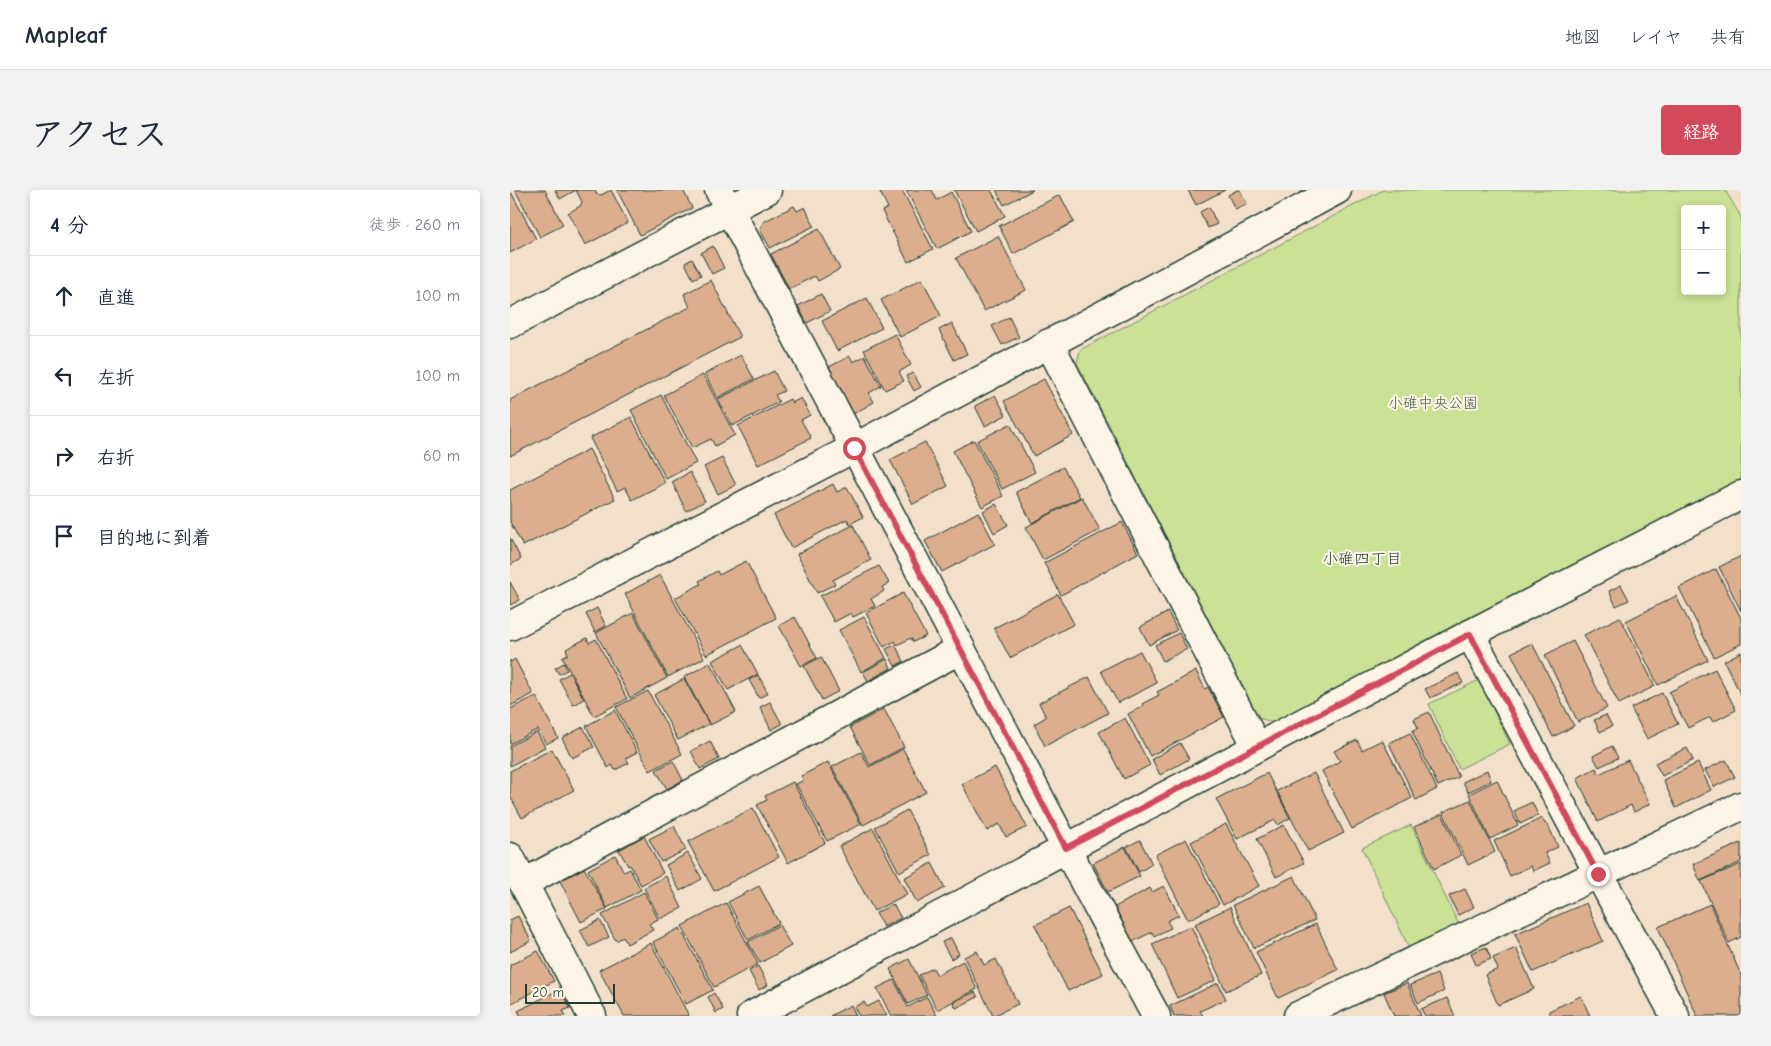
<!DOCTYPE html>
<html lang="ja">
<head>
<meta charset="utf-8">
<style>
	:root { --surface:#fff; --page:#f2f2f3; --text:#1f2937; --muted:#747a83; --line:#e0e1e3; --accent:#d1495b }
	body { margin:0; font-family:"Comic Neue","Klee One",sans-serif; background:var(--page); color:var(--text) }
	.controls { position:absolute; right:15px; top:15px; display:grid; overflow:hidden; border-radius:5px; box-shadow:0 2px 8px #0003 }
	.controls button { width:45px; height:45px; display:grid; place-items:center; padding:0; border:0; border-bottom:1px solid var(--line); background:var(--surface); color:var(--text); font:25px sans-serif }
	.scale { position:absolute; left:15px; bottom:12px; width:90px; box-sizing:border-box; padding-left:5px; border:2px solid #1f3d34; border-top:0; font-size:14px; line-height:18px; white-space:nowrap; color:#1f3d34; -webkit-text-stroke:4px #fcf5e5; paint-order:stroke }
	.stop { position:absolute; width:15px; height:15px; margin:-11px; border:4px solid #d1495b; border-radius:50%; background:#fff }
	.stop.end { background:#d1495b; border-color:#fff; box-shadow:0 1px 5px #0008 }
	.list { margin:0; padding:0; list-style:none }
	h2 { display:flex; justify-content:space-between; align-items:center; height:65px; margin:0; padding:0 20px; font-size:21px }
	h2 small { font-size:16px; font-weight:400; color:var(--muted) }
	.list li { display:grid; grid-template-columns:32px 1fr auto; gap:15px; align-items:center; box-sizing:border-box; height:80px; padding:0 20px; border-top:1px solid var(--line) }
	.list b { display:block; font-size:19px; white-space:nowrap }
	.list em { font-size:16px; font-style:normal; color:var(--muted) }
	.icon { flex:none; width:28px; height:28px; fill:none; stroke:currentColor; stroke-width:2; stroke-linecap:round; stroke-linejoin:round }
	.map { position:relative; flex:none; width:1231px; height:826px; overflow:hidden; border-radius:5px }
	header { display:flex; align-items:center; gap:30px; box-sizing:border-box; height:70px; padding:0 25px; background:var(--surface); border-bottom:1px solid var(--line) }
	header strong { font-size:24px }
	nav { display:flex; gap:28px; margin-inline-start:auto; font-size:18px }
	.intro { display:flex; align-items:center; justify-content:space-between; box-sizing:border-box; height:120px; padding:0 30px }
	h1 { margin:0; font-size:35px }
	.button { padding:12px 22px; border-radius:5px; background:var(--accent); color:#fff; font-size:18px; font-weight:700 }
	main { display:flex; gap:30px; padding:0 30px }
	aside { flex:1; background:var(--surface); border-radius:5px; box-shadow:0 2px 8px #0003 }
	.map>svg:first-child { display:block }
</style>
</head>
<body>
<header>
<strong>Mapleaf</strong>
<nav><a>地図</a><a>レイヤ</a><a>共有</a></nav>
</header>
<div class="intro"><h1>アクセス</h1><a class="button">経路</a></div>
<main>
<aside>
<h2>4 分<small>徒歩 · 260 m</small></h2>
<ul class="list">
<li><svg class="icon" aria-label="ahead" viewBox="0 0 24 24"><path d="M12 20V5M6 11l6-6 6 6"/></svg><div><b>直進</b></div><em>100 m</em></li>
<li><svg class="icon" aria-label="left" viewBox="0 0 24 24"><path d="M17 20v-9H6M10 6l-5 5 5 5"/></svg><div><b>左折</b></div><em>100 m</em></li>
<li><svg class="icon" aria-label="right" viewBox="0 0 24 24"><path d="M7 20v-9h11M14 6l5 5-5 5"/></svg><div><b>右折</b></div><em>60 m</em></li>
<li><svg class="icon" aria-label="arrive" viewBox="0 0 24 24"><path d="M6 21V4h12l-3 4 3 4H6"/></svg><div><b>目的地に到着</b></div></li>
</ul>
</aside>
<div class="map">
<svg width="1231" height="826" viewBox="0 0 1231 826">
	<rect width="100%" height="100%" fill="#f2e0cb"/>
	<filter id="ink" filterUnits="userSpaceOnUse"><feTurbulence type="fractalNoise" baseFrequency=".02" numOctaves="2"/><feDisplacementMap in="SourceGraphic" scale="10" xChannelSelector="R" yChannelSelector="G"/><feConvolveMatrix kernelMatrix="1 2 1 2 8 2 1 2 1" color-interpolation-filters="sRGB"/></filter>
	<g filter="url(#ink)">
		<g fill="#cae196" stroke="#748f65" fill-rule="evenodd">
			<path d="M 873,0 L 1215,0 L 1231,27 L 1231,292 L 764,533 L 749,528 L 567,173 L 570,160 ZM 1175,19 L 1212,19 L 1212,101 L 1175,101 Z"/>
			<polygon points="969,490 1000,554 949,579 919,514"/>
			<polygon points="901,635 949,735 899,758 852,658"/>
		</g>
		<g fill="#dcae8e" stroke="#1f3d34">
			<polygon points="0,0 26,49 0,63"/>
			<polygon points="5,0 35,0 53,35 30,47"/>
			<polygon points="45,0 85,0 86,4 91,5 101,0 118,33 75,55 58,23 70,16 72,12 66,0 50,9"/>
			<polygon points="107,0 173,0 182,18 130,45"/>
			<polygon points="369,0 392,0 423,59 398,72 372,21 378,18"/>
			<polygon points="396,0 422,0 427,10 441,2 461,41 427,59"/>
			<polygon points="444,0 481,0 495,26 466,41"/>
			<polygon points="486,0 523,0 494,15"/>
			<polygon points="678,0 715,0 686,15"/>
			<polygon points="727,0 730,0 737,14 725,19 718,5"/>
			<polygon points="550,5 564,32 503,64 489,36"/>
			<polygon points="284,16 287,21 295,17 304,36 260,58 250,40 253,32"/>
			<polygon points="699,17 707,34 698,38 690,22"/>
			<polygon points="309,39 330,79 308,91 305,86 279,99 261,64"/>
			<polygon points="488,46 516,100 474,121 446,68"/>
			<polygon points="203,56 214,78 202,84 191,63"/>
			<polygon points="182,69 191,85 183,89 175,73"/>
			<polygon points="412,89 431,126 390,147 371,110"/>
			<polygon points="201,90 230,147 0,266 0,210 180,117 174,104"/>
			<polygon points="311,104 320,121 297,133 288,116"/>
			<polygon points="357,108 372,138 327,161 312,131"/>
			<polygon points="499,127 509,147 492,155 482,136"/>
			<polygon points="442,133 457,164 444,170 429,140"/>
			<polygon points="385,144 401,175 389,182 394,191 375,200 354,160"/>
			<polygon points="231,165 244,189 207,208 195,184"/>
			<polygon points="340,166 343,172 355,166 371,196 359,203 364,212 343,224 319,177"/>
			<polygon points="264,181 274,201 265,205 269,212 222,236 208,209"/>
			<polygon points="403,183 411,197 404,201 396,186"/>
			<polygon points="193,185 225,245 205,256 201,249 182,258 154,205"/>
			<polygon points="534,189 563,245 524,266 494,211"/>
			<polygon points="151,205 186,273 156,289 121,220"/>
			<polygon points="485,205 496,225 475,236 465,216"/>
			<polygon points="291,208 300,225 291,230 301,248 248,275 228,236 280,209 282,213"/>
			<polygon points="121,227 155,293 122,310 115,297 107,301 80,248"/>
			<polygon points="500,234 525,282 492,299 467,251"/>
			<polygon points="464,250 493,306 472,317 443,261"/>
			<polygon points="415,252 438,296 403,314 380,270"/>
			<polygon points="79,259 105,309 13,356 0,332 0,300"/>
			<polygon points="212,268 226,295 208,304 194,277"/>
			<polygon points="553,277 570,307 522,333 506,302"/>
			<polygon points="180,282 195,311 176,321 162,292"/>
			<polygon points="323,294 327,302 337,297 353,327 340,334 337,329 281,358 264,325"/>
			<polygon points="572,307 590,340 533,370 516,337"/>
			<polygon points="486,314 498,335 484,343 473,321"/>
			<polygon points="468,322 485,354 432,382 415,351"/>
			<polygon points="612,332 628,363 551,405 534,373"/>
			<polygon points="343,335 361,370 323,390 325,394 307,403 287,364"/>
			<polygon points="0,348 11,369 0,375"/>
			<polygon points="1231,366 1231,421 1209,377"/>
			<polygon points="236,371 266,428 196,465 165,408 191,394 189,391 207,381 209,385"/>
			<polygon points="369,376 379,393 372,397 374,401 361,409 365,416 343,427 341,423 324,432 310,406"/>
			<polygon points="1206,379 1231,428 1231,454 1204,467 1169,398"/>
			<polygon points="150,385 194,468 158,487 115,404"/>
			<polygon points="0,392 10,410 0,415"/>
			<polygon points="1111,395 1119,410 1106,416 1099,401"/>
			<polygon points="393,403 416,446 403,452 401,448 387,455 385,451 374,457 356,423"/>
			<polygon points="548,404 564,434 500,468 484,438"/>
			<polygon points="1166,406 1198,470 1148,495 1116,431"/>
			<polygon points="87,418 96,436 85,442 76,424"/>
			<polygon points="658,422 667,440 639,455 630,437"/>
			<polygon points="123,423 157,488 120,508 86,443"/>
			<polygon points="285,427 307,468 291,476 269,436"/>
			<polygon points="354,427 376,468 351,482 329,440"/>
			<polygon points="1110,427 1145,496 1109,514 1074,445"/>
			<polygon points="669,443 677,459 653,471 645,455"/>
			<polygon points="77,448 79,453 86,449 117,509 84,526 52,467 58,464 56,459"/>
			<polygon points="1063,451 1097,518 1068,532 1035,465"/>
			<polygon points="1022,453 1064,536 1043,547 1001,463"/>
			<polygon points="232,455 248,484 218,500 202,471"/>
			<polygon points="385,455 394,471 385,476 376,459"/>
			<polygon points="630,461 647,493 608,513 591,481"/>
			<polygon points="1231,462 1231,505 1214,471"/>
			<polygon points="311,467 329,501 312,510 294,476"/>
			<polygon points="5,469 23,504 0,516 0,470 1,472"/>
			<polygon points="377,469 381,478 358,491 353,482"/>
			<polygon points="54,473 57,480 49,484 45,478"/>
			<polygon points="200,473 226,522 200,535 174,487"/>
			<polygon points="1205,479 1226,520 1203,532 1200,527 1178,538 1159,502"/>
			<polygon points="686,481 695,499 698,497 714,527 640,566 618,524 633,516 632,514 649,505 647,502"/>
			<polygon points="60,483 74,509 63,515 49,489"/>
			<polygon points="948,483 953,493 920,508 915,499"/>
			<polygon points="248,485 258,503 249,508 239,490"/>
			<polygon points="579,487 598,523 535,556 524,534 536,527 529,513"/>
			<polygon points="174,489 199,534 168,550 144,505"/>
			<polygon points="138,501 172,564 140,581 106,517"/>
			<polygon points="1152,503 1168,534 1137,549 1121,518"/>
			<polygon points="26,506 48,548 36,554 28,539 0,554 0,519"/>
			<polygon points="260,512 272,534 261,540 250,517"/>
			<polygon points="374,519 394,557 360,575 340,537"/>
			<polygon points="105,520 127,562 116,568 119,573 105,580 102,575 98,578 76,536"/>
			<polygon points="919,522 949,587 928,596 902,541 908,538 904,529"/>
			<polygon points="1096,525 1102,536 1090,542 1084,530"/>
			<polygon points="615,528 640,575 614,589 589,542"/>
			<polygon points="73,537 84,557 62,568 52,548"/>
			<polygon points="27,542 35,557 0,576 0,556"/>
			<polygon points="900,543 927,599 906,610 879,553"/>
			<polygon points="847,550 852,560 872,550 902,608 842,639 812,581 830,571 824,561"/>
			<polygon points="200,551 209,569 190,579 181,561"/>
			<polygon points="670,553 679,569 650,585 642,569"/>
			<polygon points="1102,556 1108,568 1089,577 1083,566"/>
			<polygon points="1177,558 1183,570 1152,586 1145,573"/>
			<polygon points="42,559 64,600 12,628 0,606 0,581"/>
			<polygon points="393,559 416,602 353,635 322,577 351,562 359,577"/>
			<polygon points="1118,570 1140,614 1124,622 1121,615 1088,632 1067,588 1086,578 1089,584"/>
			<polygon points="1216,570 1225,587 1204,597 1195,580"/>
			<polygon points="163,571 173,590 157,599 146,580"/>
			<polygon points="318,572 351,634 317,651 286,594 294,590 291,586"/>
			<polygon points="1188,573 1201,600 1166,618 1153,590"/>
			<polygon points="485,577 517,637 496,647 489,634 477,641 452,594"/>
			<polygon points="977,580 981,591 958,602 953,592"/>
			<polygon points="757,583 780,628 768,635 765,630 727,649 706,609"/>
			<polygon points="804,583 834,643 798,661 767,601"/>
			<polygon points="987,590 1008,635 980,649 959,604"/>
			<polygon points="283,592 315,653 278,673 247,615 257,610 255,606"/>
			<polygon points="960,610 985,662 958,675 933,622"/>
			<polygon points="1022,612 1028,625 1010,634 1004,621"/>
			<polygon points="243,618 269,667 204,701 178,652"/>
			<polygon points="397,620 421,665 389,682 365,637"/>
			<polygon points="932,624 951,665 924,679 904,637"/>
			<polygon points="1032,628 1035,634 1037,633 1048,657 1035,663 1040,673 1023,681 1021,676 1000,686 984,651"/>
			<polygon points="716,634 749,696 713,715 681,652"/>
			<polygon points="774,635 794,673 766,687 747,649"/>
			<polygon points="164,636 176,660 151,672 139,649"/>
			<polygon points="363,638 397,704 364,721 329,656"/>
			<polygon points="134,646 153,683 131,695 120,675 118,676 109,660"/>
			<polygon points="676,649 709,714 678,730 645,665"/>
			<polygon points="630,650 642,674 629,682 616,657"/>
			<polygon points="1231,653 1231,672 1190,691 1183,674"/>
			<polygon points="615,657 630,686 598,702 583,673"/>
			<polygon points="178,663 192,689 170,701 156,675"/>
			<polygon points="105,665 114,682 120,679 131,700 97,718 78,680"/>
			<polygon points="422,673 435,698 407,713 394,688"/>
			<polygon points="1231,674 1231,747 1219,753 1191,691"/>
			<polygon points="74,678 97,719 71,732 50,691"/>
			<polygon points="156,686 172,718 150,729 134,698"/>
			<polygon points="784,686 805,730 744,758 723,715"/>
			<polygon points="249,696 269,733 238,750 218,712"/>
			<polygon points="654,696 669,725 657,731 661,738 644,746 642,742 622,752 605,717 640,698 642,702"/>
			<polygon points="955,699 964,717 948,725 939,706"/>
			<polygon points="134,702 148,729 139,734 143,740 117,754 113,747 106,751 92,725"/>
			<polygon points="216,713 248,774 204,797 172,736"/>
			<polygon points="1076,713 1093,751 1023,782 1005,744"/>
			<polygon points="383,714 391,728 373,737 366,723"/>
			<polygon points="1200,714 1231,785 1231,826 1187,826 1148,737"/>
			<polygon points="720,717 751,785 716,801 685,734"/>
			<polygon points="559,718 593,784 558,801 525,735"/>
			<polygon points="8,726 21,751 0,762 0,730"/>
			<polygon points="90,730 99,747 79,757 70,740"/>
			<polygon points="806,734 828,780 768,808 746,762"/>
			<polygon points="269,735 281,756 250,773 238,752"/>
			<polygon points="681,736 706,790 667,808 642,754"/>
			<polygon points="170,738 203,800 176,814 143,752"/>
			<polygon points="441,748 449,764 441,769 432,752"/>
			<polygon points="141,753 179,826 114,826 89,780"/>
			<polygon points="976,757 981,769 966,775 961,763"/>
			<polygon points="1006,758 1024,799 988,815 975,785 988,779 983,768"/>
			<polygon points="28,761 44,791 0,814 0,775"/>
			<polygon points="467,761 474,775 486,769 508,814 483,826 454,767"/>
			<polygon points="399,769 417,805 398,814 380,779"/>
			<polygon points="453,771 467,799 427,820 409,785 423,778 427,785"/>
			<polygon points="248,776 258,795 249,800 239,781"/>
			<polygon points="927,784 934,801 908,813 900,795"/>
			<polygon points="384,790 398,817 417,807 427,826 381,826 367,798"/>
			<polygon points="708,793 716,809 690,821 693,826 664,826 660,816"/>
			<polygon points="897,793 911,826 884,826 874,803"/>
			<polygon points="50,799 60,818 53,821 56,826 11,826 8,821"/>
			<polygon points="465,802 468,807 446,818 443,812"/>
			<polygon points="204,803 213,819 206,823 198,807"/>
			<polygon points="1071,806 1080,826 1041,826 1039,821"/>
			<polygon points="937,808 945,826 915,826 911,819"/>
			<polygon points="369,811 377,826 349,826 344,817 354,812 357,817"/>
			<polygon points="341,815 346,826 320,826"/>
		</g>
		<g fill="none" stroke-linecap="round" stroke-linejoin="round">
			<g stroke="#1f3d34" stroke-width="31">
				<g id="street">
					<polyline points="209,0 556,658 646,826"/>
					<polyline points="0,134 257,0"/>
					<polyline points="539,153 747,557"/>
					<polyline points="0,436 344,258 827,0"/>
					<polyline points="960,444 1165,826"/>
					<polyline points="0,667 82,826"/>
					<polyline points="14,693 451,459"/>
					<polyline points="241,826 960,444 1231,305"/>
					<polyline points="788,826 1231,616"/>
				</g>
			</g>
			<use href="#street" stroke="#fcf5e5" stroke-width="28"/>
		</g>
	</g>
	<g fill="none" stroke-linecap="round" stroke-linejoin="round" filter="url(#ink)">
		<polyline stroke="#d1495b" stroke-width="6" points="344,258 556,658 960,444 1088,684"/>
	</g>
	<g text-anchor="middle" stroke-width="4" stroke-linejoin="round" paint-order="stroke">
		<g font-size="15" fill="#415e48" stroke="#fcf5e5">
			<text x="923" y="218">小碓中央公園</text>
		</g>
		<g font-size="16" fill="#1f3d34" stroke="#fcf5e5">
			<text x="852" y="374">小碓四丁目</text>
		</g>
	</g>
</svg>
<div class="controls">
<button>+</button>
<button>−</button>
</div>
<div class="scale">20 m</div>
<div class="stop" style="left:344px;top:258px"></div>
<div class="stop end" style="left:1088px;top:684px"></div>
</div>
</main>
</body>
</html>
